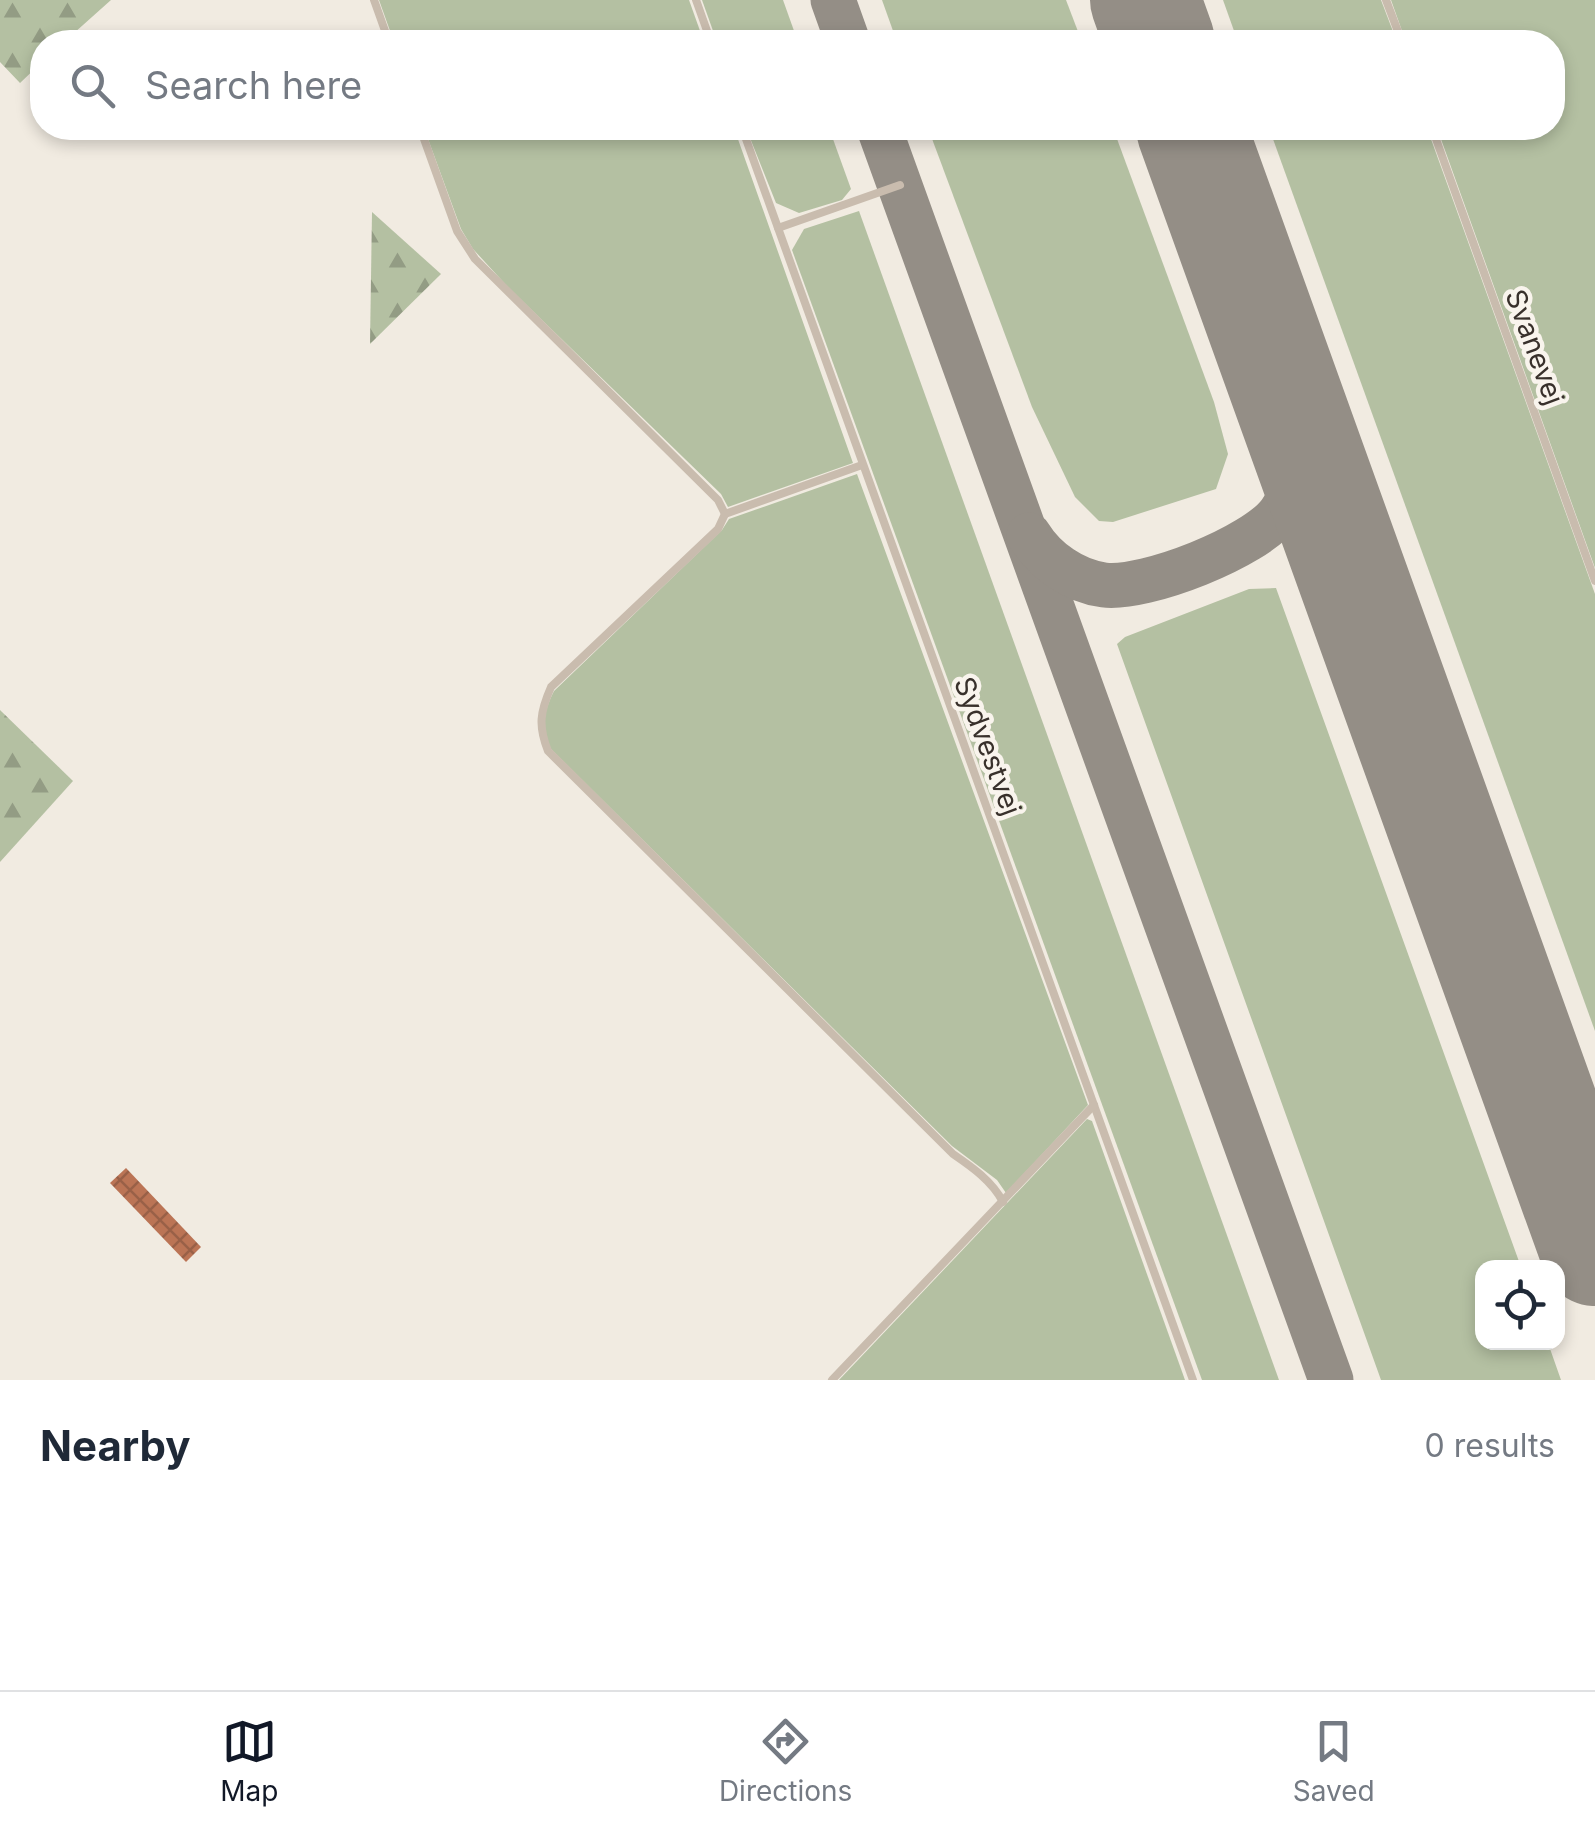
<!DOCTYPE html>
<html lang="en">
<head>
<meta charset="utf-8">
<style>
	:root { --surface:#fff; --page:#f6f6f7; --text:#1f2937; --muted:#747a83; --line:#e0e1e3; --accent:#111827 }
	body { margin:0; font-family:Inter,sans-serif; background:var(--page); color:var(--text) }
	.controls { position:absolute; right:30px; bottom:30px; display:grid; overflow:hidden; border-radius:20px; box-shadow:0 5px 15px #0003 }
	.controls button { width:90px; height:90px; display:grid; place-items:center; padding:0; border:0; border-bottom:2px solid var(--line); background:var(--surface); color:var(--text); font:50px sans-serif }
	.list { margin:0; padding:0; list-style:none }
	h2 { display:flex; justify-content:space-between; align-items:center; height:130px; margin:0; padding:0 40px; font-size:42px }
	h2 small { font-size:32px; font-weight:400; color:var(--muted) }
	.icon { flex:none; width:55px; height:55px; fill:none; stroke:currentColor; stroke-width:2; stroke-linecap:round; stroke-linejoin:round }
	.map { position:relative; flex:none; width:1595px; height:1380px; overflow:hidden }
	.search { position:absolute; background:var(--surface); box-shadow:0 5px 15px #0003; left:30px; right:30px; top:30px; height:110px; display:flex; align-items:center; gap:25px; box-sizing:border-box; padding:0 35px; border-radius:40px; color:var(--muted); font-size:38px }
	.sheet { height:310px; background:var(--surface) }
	nav { display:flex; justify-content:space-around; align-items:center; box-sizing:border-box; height:140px; border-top:2px solid var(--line); background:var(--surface); font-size:28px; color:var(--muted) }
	nav a { display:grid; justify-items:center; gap:5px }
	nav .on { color:var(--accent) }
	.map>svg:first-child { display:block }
</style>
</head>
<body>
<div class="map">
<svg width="1595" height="1380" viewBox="0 0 1595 1380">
	<defs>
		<pattern id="forest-firs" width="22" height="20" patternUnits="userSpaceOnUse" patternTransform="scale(2.5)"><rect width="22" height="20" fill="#b4c0a2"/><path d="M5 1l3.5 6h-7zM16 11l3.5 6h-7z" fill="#939c84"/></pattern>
		<pattern id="building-cross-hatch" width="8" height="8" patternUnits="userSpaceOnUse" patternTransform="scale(2.5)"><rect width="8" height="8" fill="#bb7455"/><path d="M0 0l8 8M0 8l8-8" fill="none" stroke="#996047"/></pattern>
	</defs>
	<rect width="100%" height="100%" fill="#f1ebe1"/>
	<g fill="#b4c0a2">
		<polygon points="379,0 689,0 704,42 394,42"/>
		<polygon points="702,0 783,0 798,42 717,42"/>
		<polygon points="882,0 1066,0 1082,42 897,42"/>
		<polygon points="1223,0 1381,0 1397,42 1238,42"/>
		<polygon points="1391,0 1595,0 1595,568 1437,128 1552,128 1552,42 1406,42"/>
		<polygon points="424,128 734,128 853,463 728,507 721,494 507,286 473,249 461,229"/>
		<polygon points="746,128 829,128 851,189 842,200 799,213 776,203"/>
		<polygon points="928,128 1113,128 1214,402 1228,454 1216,489 1113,522 1099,521 1075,497 1032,407"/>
		<polygon points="1269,128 1427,128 1595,594 1595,1031"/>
		<polygon points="859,211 1279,1380 1202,1380 792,250 804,229"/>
		<path d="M 857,474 L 1088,1105 L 1006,1193 L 997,1180 L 952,1146 L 551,749 C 540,728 544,711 554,691 L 722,530 L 729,519 Z"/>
		<polygon points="1276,588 1521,1267 1482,1268 1482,1342 1548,1343 1561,1380 1381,1380 1117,644 1125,637 1249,589"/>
		<polygon points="1087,1119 1092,1121 1185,1380 839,1380"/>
	</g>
	<g fill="url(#forest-firs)">
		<polygon points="0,0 111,0 64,42 42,42 42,62 20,83 0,62"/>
		<polygon points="372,212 441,274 370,344"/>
		<polygon points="0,710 73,781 0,862"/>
	</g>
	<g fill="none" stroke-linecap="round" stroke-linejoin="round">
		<g stroke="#948e86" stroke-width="45">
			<polyline points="833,0 848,42"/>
			<polyline points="879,128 1331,1380"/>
			<path d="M 1029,535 C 1045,561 1074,581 1104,585 C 1146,590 1255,547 1280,513 C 1296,491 1298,465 1303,439"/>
		</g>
		<g stroke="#948e86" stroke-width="110">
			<polyline points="1145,0 1160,42"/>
			<polyline points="1191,128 1595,1251"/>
		</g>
	</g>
	<polygon fill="url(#building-cross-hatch)" points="126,1168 201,1247 186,1262 110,1183"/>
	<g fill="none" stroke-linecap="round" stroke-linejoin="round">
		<g stroke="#c9bcae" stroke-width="8">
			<polyline points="374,0 389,42"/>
			<polyline points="696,0 711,42"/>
			<polyline points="1386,0 1402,42"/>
			<polyline points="420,128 457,231 475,259 718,500 725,514 862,465"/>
			<polyline points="742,128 1193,1380"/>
			<polyline points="1432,128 1595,581"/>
			<polyline points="778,228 900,185"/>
			<path d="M 725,514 L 718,529 L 551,687 C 540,712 538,726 548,751 L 953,1154 C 972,1167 992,1181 1003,1202"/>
			<polyline points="832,1380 1094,1105"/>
		</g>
	</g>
	<g text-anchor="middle" stroke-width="9" stroke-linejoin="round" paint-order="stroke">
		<g font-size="28" fill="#38302b" stroke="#f9f4ed">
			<text transform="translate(1535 347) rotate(70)" y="10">Svanevej</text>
			<text transform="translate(988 746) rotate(70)" y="10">Sydvestvej</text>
		</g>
	</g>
</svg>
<div class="controls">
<button><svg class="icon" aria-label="locate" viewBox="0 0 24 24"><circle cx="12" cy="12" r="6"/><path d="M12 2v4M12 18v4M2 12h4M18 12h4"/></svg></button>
</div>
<div class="search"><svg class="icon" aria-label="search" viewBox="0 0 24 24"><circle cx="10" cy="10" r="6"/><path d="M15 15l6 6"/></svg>Search here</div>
</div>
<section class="sheet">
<h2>Nearby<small>0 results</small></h2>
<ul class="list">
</ul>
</section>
<nav>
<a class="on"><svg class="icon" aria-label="map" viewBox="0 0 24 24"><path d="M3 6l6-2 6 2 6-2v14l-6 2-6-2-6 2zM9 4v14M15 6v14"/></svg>Map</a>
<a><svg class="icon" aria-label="directions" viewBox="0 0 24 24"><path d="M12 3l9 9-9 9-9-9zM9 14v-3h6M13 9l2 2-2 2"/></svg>Directions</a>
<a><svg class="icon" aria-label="saved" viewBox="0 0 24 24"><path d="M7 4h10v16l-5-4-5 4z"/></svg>Saved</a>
</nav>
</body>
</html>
